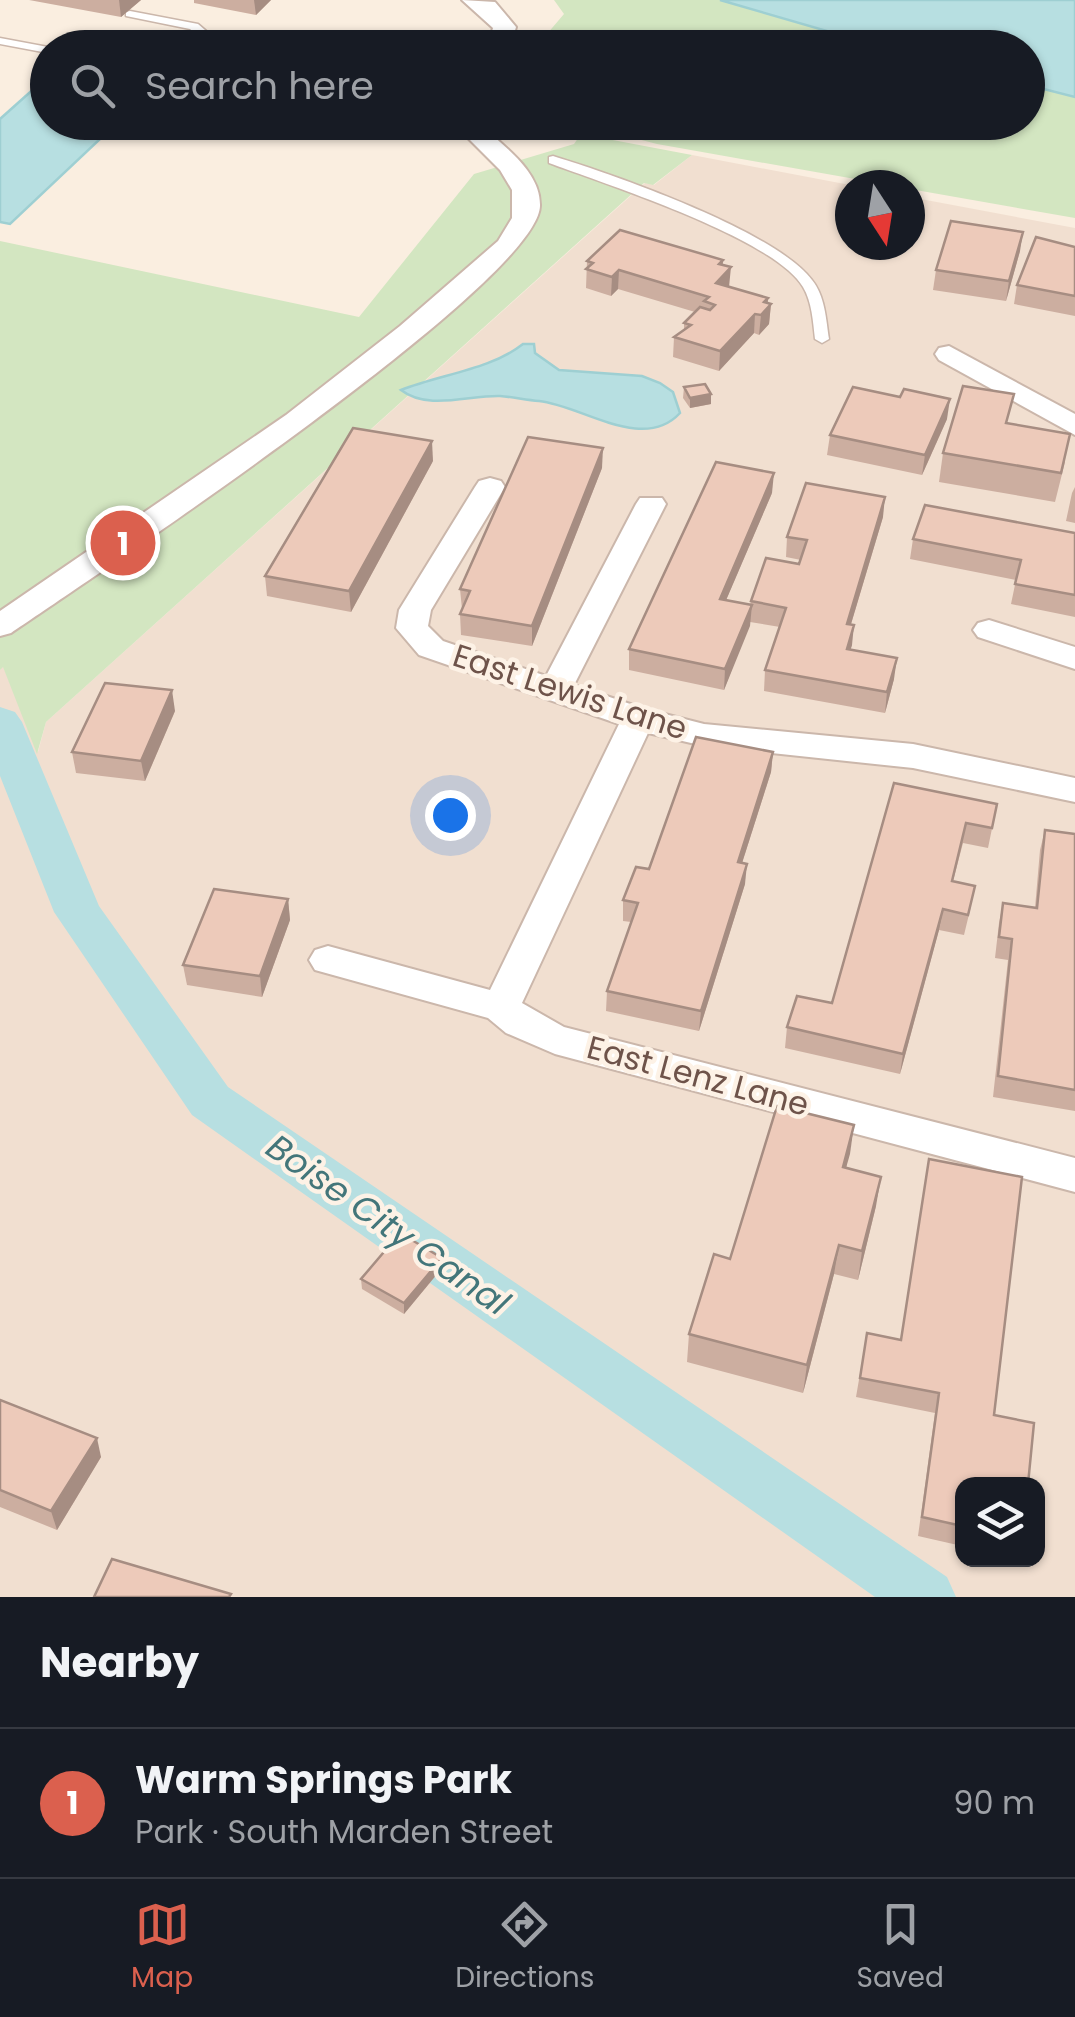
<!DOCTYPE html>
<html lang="en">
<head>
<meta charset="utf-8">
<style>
	:root { --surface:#171b24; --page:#242831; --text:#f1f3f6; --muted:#9ea1a6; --line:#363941; --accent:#db604e }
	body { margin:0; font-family:Poppins,sans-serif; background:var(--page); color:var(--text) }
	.controls { position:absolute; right:30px; bottom:30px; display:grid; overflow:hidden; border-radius:20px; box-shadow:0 2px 8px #0004 }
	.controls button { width:90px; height:90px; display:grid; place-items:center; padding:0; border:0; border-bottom:2px solid var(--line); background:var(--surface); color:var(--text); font:50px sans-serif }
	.compass { position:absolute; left:835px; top:170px; width:90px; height:90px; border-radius:50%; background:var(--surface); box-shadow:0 2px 8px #0004; rotate:168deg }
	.you { position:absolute; left:450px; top:815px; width:35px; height:35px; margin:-25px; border:8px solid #fff; border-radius:50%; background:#1a73e8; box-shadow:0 0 0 15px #1a73e833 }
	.badge { display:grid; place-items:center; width:65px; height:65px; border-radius:50%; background:var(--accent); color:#fff; font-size:32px; font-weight:700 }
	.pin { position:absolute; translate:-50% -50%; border:5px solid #fff; box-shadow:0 2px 10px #0006 }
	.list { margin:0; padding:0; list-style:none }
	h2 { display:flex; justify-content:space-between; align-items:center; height:130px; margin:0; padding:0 40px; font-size:42px }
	h2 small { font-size:32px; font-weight:400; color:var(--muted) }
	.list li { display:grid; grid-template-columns:65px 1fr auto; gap:30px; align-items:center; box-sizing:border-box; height:150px; padding:0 40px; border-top:2px solid var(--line) }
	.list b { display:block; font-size:38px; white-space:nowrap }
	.list p { margin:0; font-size:32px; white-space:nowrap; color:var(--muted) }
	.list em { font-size:32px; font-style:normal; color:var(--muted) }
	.icon { flex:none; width:55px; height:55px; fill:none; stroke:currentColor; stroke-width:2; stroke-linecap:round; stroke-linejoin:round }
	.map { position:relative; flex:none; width:1075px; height:1597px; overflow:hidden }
	.search { position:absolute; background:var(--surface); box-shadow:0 2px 8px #0004; left:30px; right:30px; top:30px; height:110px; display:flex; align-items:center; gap:25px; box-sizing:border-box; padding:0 35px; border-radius:55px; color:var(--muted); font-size:38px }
	.sheet { height:280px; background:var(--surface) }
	nav { display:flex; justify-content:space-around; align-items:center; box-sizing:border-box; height:140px; border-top:2px solid var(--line); background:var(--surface); font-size:28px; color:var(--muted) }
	nav a { display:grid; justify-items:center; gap:5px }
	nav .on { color:var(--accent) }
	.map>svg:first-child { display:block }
</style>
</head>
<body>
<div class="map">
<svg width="1075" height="1597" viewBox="0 0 1075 1597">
	<rect width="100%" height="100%" fill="#faeee0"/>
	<path fill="#f1dfd0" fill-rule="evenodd" d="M 692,155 L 850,185 L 850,245 L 910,245 L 910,197 L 1075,228 L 1075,1597 L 0,1597 L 0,670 L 3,666 L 38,752 L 46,722 L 645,183 L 654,185 ZM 962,1484 L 1038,1484 L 1038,1560 L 962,1560 Z"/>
	<g fill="#d3e6c1">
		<polygon points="554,0 720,0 882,47 535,48 564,14"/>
		<polygon points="1028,85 1075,97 1075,218 910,189 910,185 889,185 657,144 576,123 1028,122"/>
		<polygon points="581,134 692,155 653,185 644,183 46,722 37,754 3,667 0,670 0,241 359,317 474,174 574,144"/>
	</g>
	<g fill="#b7dfe1" stroke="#9ecfd2" stroke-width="2.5">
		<polygon points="720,0 1075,0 1075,97 1028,85 1028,48 882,47"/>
		<polygon points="47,77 48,122 117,123 10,224 0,222 0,119"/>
		<path d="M 523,344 L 534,344 L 535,353 L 559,370 L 642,376 L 660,383 L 673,392 L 680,413 C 643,453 581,405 539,401 C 526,400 513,397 500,396 C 469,395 428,411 401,390 C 441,374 490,370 523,344 Z"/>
	</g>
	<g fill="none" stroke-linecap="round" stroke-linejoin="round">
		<polygon fill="#b7dfe1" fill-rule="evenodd" points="0,707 15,712 22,722 99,906 228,1087 947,1577 956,1597 875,1597 192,1115 54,912 0,776"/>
		<g stroke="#cbb7ab" stroke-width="3">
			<g id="lane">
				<polygon points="130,11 198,24 226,48 213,48 190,29 126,16 126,12"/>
				<polygon points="0,38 48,47 52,48 48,48 48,53 0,44"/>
				<polygon points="429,122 456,122 476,129 470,133"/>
				<path d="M 553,156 C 615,175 775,231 812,280 C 825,296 826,319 829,339 L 822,343 L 815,339 C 813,322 812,302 803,287 C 774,238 605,184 549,163 L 549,157 Z"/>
			</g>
		</g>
		<g stroke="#cbb7ab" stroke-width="4">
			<g id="street">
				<polygon points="462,0 495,2 516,27 510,48 487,48 493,28"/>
				<path d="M 452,122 L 478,122 C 501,145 541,170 540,206 C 537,283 93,577 11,633 L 0,636 L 0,611 L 286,415 L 400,326 L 498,241 L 512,218 L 512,190 L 500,170 Z"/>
				<polygon points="949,346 1075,414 1075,435 939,360 935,354 939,348"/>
				<polygon points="490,478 501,481 505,487 431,610 428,626 443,641 546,676 636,504 640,498 662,498 666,504 574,685 645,709 704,724 913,744 1075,778 1075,802 913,768 704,746 648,733 522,1003 564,1027 1075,1158 1075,1192 555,1054 506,1033 488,1018 315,970 309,960 315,950 328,946 490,990 619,724 419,655 396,628 399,610 475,487 479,481"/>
				<polygon points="989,620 1075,647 1075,669 978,637 973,630 978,623"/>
			</g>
		</g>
		<use href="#lane" fill="#fff" fill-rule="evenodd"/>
		<use href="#street" fill="#fff" fill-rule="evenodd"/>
	</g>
	<g fill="#ccaea0">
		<polygon points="29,0 141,0 121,17"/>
		<polygon points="194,0 271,0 256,15 194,3"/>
		<polygon points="1075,247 1075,316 1014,304 1017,285"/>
		<polygon points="1020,251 1006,301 933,290 936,270"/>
		<polygon points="723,260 722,265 729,287 768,298 768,303 771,304 769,324 759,335 754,333 719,371 673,357 674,337 684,330 684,323 695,312 618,289 611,296 586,288 587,261"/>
		<polygon points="684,387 711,404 690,408 683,398"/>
		<polygon points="947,419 922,475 827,455 830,435"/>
		<polygon points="1009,424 1065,462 1055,502 939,482 943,453"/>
		<polygon points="433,461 351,612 267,596 265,576"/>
		<polygon points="602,468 532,646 461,635 460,614 462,609 460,589"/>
		<polygon points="1075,487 1075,523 1066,521 1072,493"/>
		<polygon points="772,493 726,600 750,605 751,601 799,564 801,560 786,557 787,537 883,517 851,624 852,645 850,650 894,679 885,713 764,691 765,670 780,627 750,622 724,690 629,670 629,649"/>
		<polygon points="1075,533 1075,617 1011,604 1016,580 910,559 913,539"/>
		<polygon points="175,711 145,781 76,773 72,752"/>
		<polygon points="773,752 771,772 742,863 745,884 699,1031 606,1011 607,991 631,922 623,921 623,900 649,869"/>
		<polygon points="894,783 997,804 988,848 963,843 953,881 971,906 964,935 939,930 900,1074 785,1048 787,1027 832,1003"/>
		<polygon points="1045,830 1075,834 1075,1111 993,1097 1008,960 995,958 999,923 1003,903 1035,908 1040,850"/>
		<polygon points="288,899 290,920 262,997 187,985 183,965"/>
		<polygon points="854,1125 846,1168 876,1206 858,1280 834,1274 803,1393 687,1362 689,1334 730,1259"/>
		<polygon points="929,1159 962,1484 962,1546 918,1536 935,1413 856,1397 867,1333 901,1340"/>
		<polygon points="442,1268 404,1314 362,1289 361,1279"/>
		<polygon points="0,1400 101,1457 57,1530 0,1507"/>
	</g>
	<g fill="#a68d82">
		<polygon points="119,0 141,0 121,17"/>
		<polygon points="254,0 271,0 256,15"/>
		<polygon points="1023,232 1020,251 1006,301 1009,281"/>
		<polygon points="723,260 722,277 731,267 729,287 716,283 719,264"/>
		<polygon points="619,270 618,289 611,296 612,277"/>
		<polygon points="768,298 767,308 771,304 769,324 759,335 761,315 764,302"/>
		<polygon points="755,314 754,333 719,371 720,351"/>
		<polygon points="711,394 711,404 690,408 690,398"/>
		<polygon points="950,399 947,419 922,475 925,455"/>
		<polygon points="432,441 433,461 351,612 349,591"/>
		<polygon points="603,448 602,468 532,646 532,626"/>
		<polygon points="774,473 772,493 718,619 720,599"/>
		<polygon points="885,497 883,517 845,644 847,624"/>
		<polygon points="752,605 750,626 724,690 725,669"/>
		<polygon points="854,625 852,645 844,670 847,649"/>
		<polygon points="897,658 894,679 885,713 887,692"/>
		<polygon points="172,690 175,711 145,781 141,761"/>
		<polygon points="773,752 771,772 736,882 738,862"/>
		<polygon points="747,864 745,884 699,1031 701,1011"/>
		<polygon points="288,899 290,920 262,997 260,976"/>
		<polygon points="943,909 939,930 900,1074 903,1054"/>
		<polygon points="854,1125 850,1154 838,1196 843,1167"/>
		<polygon points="881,1177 876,1206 858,1280 862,1251"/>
		<polygon points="839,1245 834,1274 803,1393 807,1365"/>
		<polygon points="442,1258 442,1268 404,1314 404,1303"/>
		<polygon points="97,1438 101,1457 57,1530 51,1511"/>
	</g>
	<g fill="#edcaba" stroke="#a68d82" stroke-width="2.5">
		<polygon points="951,221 1023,232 1009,281 936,270"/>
		<polygon points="620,230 723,260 719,264 731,267 716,283 768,298 764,302 771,304 761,315 755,314 720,351 674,337 691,325 684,323 700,307 710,310 715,305 704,301 709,297 619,270 612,277 586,269 593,263 587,261"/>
		<polygon points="1036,237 1075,247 1075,296 1017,285"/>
		<polygon points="705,384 711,394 690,398 684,387"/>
		<polygon points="963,386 1014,394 1006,423 1070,434 1061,473 943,453"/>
		<polygon points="853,387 900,397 904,389 950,399 925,455 830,435"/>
		<polygon points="353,428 432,441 349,591 265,576"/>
		<polygon points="528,437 603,448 532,626 460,614 470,591 460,589"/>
		<polygon points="716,462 774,473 720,599 752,605 725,669 629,649"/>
		<polygon points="806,483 885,497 847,624 854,625 847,649 897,658 887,692 765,670 786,608 751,601 766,558 799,564 807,540 787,537"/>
		<polygon points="925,505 1075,533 1075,595 1015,584 1021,560 913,539"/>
		<polygon points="105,683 172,690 141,761 72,752"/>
		<polygon points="696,737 773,752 738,862 747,864 701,1011 607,991 638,903 623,900 636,867 649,869"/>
		<polygon points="894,783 997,804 992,828 966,823 952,881 975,886 968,915 943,909 903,1054 787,1027 797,996 832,1003"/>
		<polygon points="1045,830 1075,834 1075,1090 998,1076 1012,939 999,937 1003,903 1037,908"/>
		<polygon points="214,889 288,899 260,976 183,965"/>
		<polygon points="777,1106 854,1125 843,1167 881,1177 862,1251 839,1245 807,1365 689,1334 714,1254 730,1259"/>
		<polygon points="929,1159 1022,1177 994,1415 1034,1423 1028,1484 962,1484 962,1526 922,1517 939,1393 860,1378 867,1333 901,1340"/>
		<polygon points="400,1233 442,1258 404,1303 361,1279"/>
		<polygon points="0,1400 97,1438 51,1511 0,1490"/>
		<polygon points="112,1559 231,1594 229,1597 94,1597"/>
	</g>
	<g text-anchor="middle" stroke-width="9" stroke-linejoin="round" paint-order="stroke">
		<g font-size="32" fill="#6e534a" stroke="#fdf2e6">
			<text transform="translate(570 692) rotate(18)" y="11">East Lewis Lane</text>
			<text transform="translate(698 1076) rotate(15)" y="11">East Lenz Lane</text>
		</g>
		<g font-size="35" font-style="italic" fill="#43767a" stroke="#fdf2e6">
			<text transform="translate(388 1225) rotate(35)" y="12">Boise City Canal</text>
		</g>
	</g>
</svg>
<div class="controls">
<button><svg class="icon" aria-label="layers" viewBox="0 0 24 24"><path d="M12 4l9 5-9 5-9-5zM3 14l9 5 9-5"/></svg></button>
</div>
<svg class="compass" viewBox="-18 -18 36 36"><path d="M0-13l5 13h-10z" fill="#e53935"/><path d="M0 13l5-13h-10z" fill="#9ea1a6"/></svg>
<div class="you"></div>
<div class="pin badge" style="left:123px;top:543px">1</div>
<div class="search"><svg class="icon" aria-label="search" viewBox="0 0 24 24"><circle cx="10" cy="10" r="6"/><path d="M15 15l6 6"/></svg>Search here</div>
</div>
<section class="sheet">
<h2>Nearby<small></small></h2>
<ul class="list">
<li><span class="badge">1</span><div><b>Warm Springs Park</b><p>Park · South Marden Street</p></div><em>90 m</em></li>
</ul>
</section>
<nav>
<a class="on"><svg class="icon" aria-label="map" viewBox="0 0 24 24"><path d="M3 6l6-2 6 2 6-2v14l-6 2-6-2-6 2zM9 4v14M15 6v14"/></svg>Map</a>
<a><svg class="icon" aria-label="directions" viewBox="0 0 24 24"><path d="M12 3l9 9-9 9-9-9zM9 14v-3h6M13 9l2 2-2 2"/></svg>Directions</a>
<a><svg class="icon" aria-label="saved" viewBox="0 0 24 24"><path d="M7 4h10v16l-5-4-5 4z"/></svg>Saved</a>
</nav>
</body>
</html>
